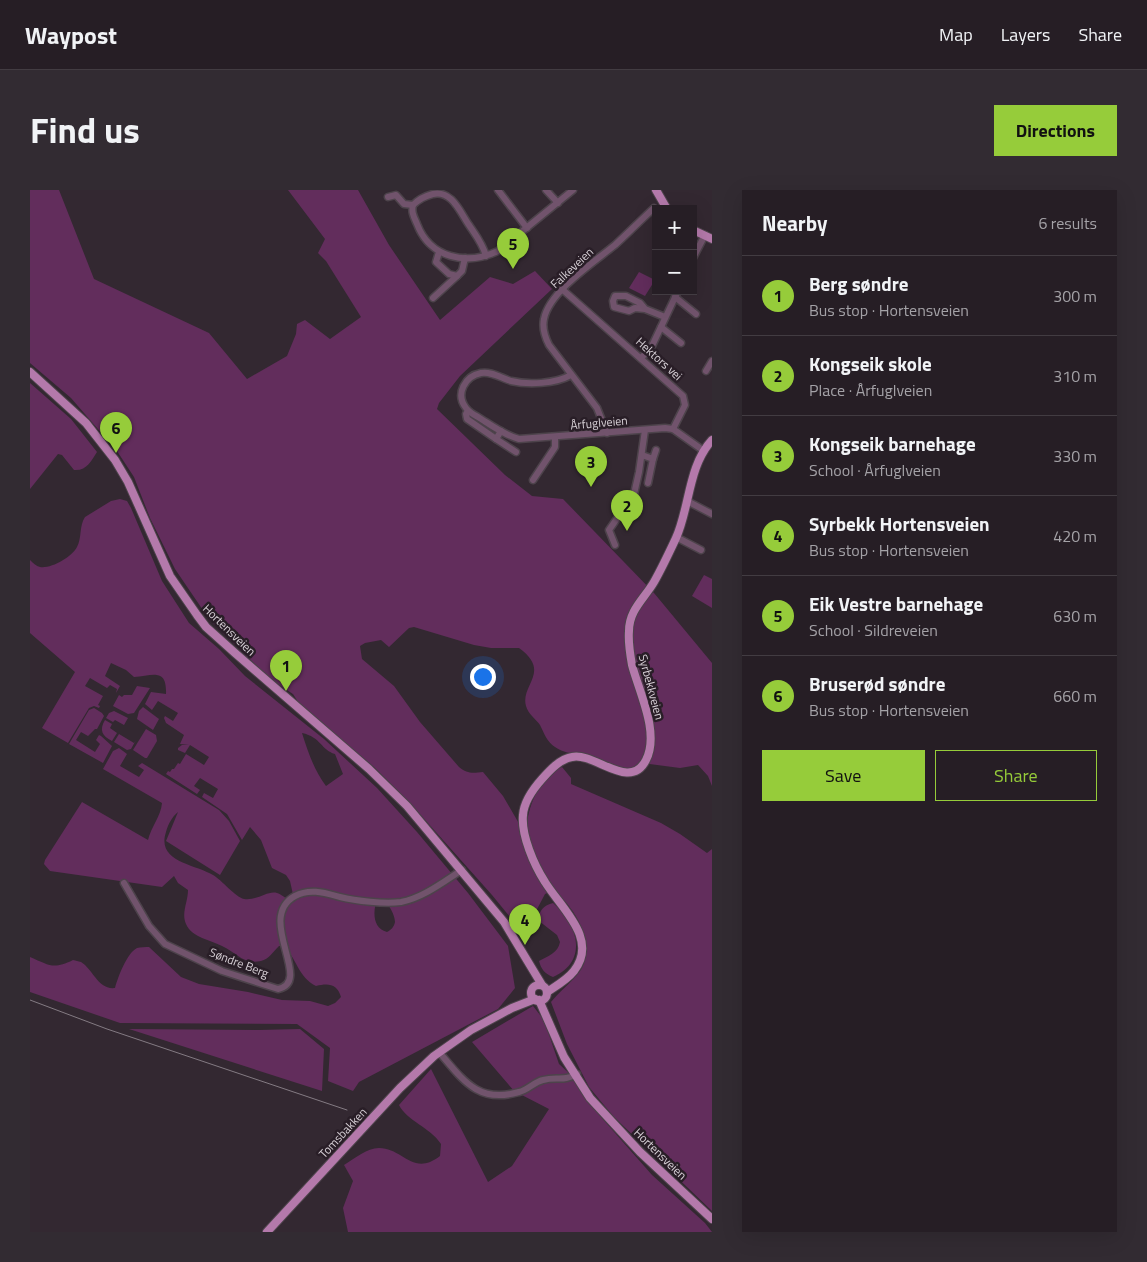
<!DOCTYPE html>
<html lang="en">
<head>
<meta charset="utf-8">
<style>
	:root { --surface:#261e25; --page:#322b32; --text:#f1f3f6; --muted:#a4a2a7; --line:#423c42; --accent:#96cc3a }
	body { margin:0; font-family:"Titillium Web",sans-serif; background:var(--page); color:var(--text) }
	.controls { position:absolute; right:15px; top:15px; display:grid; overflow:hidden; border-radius:0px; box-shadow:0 5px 20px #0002 }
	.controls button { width:45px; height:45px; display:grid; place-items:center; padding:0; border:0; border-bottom:1px solid var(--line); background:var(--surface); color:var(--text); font:25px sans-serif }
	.you { position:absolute; left:452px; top:486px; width:18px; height:18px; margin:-12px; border:4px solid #fff; border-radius:50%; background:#1a73e8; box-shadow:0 0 0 8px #1a73e833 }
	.badge { display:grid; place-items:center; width:32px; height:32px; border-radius:50%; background:var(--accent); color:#111; font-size:16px; font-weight:700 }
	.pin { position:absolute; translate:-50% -41px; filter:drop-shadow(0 1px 2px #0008) }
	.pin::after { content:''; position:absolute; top:26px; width:18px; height:15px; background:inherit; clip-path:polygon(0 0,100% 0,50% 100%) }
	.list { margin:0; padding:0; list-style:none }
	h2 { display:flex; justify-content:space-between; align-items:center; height:65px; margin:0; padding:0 20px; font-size:21px }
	h2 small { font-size:16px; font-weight:400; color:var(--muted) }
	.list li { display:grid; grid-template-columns:32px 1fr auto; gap:15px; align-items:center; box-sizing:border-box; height:80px; padding:0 20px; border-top:1px solid var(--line) }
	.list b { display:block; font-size:19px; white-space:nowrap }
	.list p { margin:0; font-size:16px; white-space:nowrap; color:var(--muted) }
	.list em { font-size:16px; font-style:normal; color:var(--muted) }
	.actions { display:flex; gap:10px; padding:15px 20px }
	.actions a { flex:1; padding:11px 0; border:1px solid var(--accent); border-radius:0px; text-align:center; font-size:18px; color:var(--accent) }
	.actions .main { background:var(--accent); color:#111 }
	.map { position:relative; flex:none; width:682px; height:1042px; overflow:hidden; border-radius:0px }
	header { display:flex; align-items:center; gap:30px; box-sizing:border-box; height:70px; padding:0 25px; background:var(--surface); border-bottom:1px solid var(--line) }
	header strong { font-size:24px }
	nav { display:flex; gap:28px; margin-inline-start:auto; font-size:18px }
	.intro { display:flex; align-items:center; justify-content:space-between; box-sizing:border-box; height:120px; padding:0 30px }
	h1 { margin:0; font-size:35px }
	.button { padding:12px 22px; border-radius:0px; background:var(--accent); color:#111; font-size:18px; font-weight:700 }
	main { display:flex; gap:30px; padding:0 30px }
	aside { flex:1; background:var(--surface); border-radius:0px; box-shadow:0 5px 20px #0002 }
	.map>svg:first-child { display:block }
</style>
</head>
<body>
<header>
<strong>Waypost</strong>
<nav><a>Map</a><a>Layers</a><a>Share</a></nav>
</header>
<div class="intro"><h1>Find us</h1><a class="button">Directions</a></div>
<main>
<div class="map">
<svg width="682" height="1042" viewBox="0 0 682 1042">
	<rect width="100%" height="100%" fill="#332831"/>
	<g fill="#622d5c" fill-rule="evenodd">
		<path d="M 0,0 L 29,0 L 64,89 L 179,143 L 217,189 L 257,166 L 266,144 L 267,134 L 275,130 L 300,149 L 331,127 L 296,71 L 288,63 L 295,49 L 258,0 L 328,0 L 359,55 L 410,130 L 460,87 L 483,94 L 505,81 L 522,99 L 430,186 L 409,213 L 407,219 L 475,285 L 502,306 L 533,309 L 624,403 L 682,473 L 682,596 L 678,586 L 668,575 L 650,578 L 612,573 C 601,584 587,578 576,573 C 567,570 559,566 550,564 C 540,563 534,563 525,557 C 517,552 514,543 510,535 C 506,529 498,524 496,516 C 490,495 522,482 489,458 L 461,458 L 444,455 L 384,437 L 379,438 L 359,457 L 351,450 L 335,453 L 330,456 L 332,469 L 364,496 L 390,532 L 429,577 C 437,584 443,583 453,582 L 473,606 L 491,637 L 497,634 C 499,614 511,585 532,577 L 541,588 L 541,594 L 631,633 L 650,644 L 677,663 L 682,659 L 682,1021 L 583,926 L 559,897 L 537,854 L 521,812 C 530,801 542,792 550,781 C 567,756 545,714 522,701 L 515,704 L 494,744 L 462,705 L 380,613 L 344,577 L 270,515 L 263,504 L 240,489 L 179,429 L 145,379 L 120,328 L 104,287 L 87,261 L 41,208 L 0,173 Z"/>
		<polygon points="609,82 625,90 615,106 599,98"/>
		<path d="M 0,193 L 41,229 L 67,262 C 61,271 57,281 44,280 L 32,265 L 28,264 L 0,299 Z"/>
		<path d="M 90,309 L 97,311 L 101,318 L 132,391 L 159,433 L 189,459 L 215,486 L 294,549 L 347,598 L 387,642 L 438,703 L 478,756 L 485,798 L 468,819 L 329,892 L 323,901 L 298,891 L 300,858 L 267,834 L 90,833 L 0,802 L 0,767 C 19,775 23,780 43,770 C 46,771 48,771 51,772 C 63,779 68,800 85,798 C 88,787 97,763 107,758 C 110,757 116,757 119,757 L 151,787 L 169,794 L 218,802 L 252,810 L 280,811 L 298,816 L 305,813 L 311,807 C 307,794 299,793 286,796 C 268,787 267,769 254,756 L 249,756 C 243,762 239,769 231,771 C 213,775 206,762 192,756 C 181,750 162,748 156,734 C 151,723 158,712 158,700 L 148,693 L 144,686 L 132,697 L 20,681 L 14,674 L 15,670 L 52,612 L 118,650 C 121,637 131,626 132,613 L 73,579 L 83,561 L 89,558 L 97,564 L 90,576 L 109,587 L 114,580 L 108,576 L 112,573 L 189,620 L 199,631 L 210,651 L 190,685 L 136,651 L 148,622 C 142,627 138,634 136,642 C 126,672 165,674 183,685 C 192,690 205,707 214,709 C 227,711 238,700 247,703 C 251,704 255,708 260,710 L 264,709 L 260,691 L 256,685 L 242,678 L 231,650 L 220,637 L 212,650 L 197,624 L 172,607 L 174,603 L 183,608 L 188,599 L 170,588 L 164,596 L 170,600 L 167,604 L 136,584 L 138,581 L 140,582 L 142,579 L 144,579 L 148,573 L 150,574 L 156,564 L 174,575 L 179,567 L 160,555 L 155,563 L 148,560 L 148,558 L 152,555 L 159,555 L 150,554 L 154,545 L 136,533 L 134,528 L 135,526 L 143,531 L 148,523 L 128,511 L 122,520 L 115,514 L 121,502 L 136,504 C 137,477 122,486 104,487 L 96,480 L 81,473 L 75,486 L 90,496 L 86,503 L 87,499 L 80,495 L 77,498 L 60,488 L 55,496 L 73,506 L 68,515 L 70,516 L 69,518 L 64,516 L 59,518 L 38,553 L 12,538 L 45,482 L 0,443 L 0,370 C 3,373 6,376 10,377 C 21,379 42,367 47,357 C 52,348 49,336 55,327 L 81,311 ZM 272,543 C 291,547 291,560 305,564 L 313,584 L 296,596 C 284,580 278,562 272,543 ZM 349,708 C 357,710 365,724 365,732 C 364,737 361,740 357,742 C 342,738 343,721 347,709 Z"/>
		<polygon points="674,385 682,389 682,418 662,406"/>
		<polygon points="107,496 120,498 104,523 98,524 83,516 89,505 92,507 94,505 102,505"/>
		<polygon points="113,517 129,529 123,540 107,529 109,521"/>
		<polygon points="64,518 72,523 74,526 67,539 65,539 58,546 51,542 46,550 65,562 70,554 66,550 69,545 71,546 82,556 73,573 39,554 59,520"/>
		<polygon points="84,521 98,528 94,535 85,530 83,532 76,528 79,523"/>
		<path d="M 75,530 L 82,534 L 80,538 L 87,543 L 82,551 C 72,546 69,540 75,530 Z"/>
		<polygon points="116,539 126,545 127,551 117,568 115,568 103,560"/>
		<polygon points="89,544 104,553 106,550 101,559 97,560 84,552"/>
		<path d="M 523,713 C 547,733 560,771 523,787 C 515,784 511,779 509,771 C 518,766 528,763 530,752 L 527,745 L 509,731 C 508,721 514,715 523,713 Z"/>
		<path d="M 503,816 L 514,830 L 529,874 L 542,886 L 571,927 L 622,985 L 675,1033 L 682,1042 L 318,1042 L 313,1018 L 323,991 L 314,975 C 324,969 337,958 349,958 C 373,958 383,987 410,966 L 411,954 C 400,937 377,931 369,915 L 401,879 L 458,992 L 482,976 L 519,919 L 484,901 L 442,852 Z"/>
		<polygon points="99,839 229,840 270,839 294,859 292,901"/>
	</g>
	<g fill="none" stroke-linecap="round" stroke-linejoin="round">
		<g stroke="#4d434b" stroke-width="9">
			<g id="minor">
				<polyline points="468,0 497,38"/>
				<polyline points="516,0 528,13"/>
				<polyline points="358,7 366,5 374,14 383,15"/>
				<polyline points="409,62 406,72 419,84 427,86 432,81 435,68"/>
				<path d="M 456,66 C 453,54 445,44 439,35 C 430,22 422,0 403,4 C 395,6 389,9 383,15 C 381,22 384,27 387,34 C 400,68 436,76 468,61 L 543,0"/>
				<polyline points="663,68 675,45"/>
				<polyline points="533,100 653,206 655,215 643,239 674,261"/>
				<polyline points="645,107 666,124"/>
				<polyline points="403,108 427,86"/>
				<polyline points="615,119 605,118 599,121 584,117 583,111 585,106 596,106 610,113 615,119 635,127"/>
				<polyline points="631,137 651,153"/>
				<polyline points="611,168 621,158 648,101"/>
				<polyline points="676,181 682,171"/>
				<path d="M 541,185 C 525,194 498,195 481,191 C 471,188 461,181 451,183 C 435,186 425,204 436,218 C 439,222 444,225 448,227 C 461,235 474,245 489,249 L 635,238 L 643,239"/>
				<polyline points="438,221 436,224 437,229 466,249 471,241"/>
				<path d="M 577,243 L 567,218 L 519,155 C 515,147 512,138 514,129 C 519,102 564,72 585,55 C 598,43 611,30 624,18"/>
				<polyline points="466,249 486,262"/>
				<polyline points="612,265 623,269 618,293"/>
				<polyline points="623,269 626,260"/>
				<polyline points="503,290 525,257 525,248"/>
				<polyline points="657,311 682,324"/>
				<polyline points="646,347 671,360"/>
				<polyline points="585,355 579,340 604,304 609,282 615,240"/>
				<path d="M 94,693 L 119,736 L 135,754 L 192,781 L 248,799 C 284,792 225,728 265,706 C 280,698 295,703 310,707 C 326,711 354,714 371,712 C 393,708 413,692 432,680"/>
				<path d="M 409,862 C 433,890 448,914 489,902 C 498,900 504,892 513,890 C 527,886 533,892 547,884"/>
			</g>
		</g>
		<g stroke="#4d434b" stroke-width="10">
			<g id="major">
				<polyline points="626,0 637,19"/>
				<polyline points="663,40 682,49"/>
				<polyline points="0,182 56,233 85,270 98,292 140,386 167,425 176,437 205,463 339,579 377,616 474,732 512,795"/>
				<circle cx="509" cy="803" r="8"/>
				<path d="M 517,802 C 526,796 537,790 544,781 C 569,749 531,718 515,692 C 504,675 491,645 493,625 C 494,611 503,599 512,589 C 520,580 530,569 542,567 C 565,562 600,602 616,570 C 630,543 609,502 602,475 C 600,464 598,452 599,441 C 599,420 614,409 624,392 C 632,378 639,363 646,348 C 660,317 658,276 682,250"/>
				<polyline points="509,810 534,867 560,908 610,962 682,1029"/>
				<polyline points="237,1042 370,898 404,866 441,840 482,818 505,809"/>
			</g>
		</g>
		<use href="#minor" stroke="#71536c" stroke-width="6"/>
		<use href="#major" stroke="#b479ab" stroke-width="8"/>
		<polyline stroke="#847b83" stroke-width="1" points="0,810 77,839 317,920"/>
	</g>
	<g text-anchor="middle" stroke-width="5" stroke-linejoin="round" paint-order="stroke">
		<g font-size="12" fill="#d7d0d6" stroke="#291e27">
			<text transform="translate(542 78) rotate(-43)" y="4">Falkeveien</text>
			<text transform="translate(629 169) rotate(42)" y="4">Hektors vei</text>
			<text transform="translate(569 233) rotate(-5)" y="4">Årfuglveien</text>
			<text transform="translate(199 440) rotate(44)" y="4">Hortensveien</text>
			<text transform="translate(621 497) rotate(75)" y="4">Syrbekkveien</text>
			<text transform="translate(209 773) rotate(21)" y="4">Søndre Berg</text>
			<text transform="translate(313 943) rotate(-47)" y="4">Tomsbakken</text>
			<text transform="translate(630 964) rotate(44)" y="4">Hortensveien</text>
		</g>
	</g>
</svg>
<div class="controls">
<button>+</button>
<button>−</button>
</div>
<div class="you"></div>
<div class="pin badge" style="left:256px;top:501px">1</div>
<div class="pin badge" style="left:597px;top:341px">2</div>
<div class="pin badge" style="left:561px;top:297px">3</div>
<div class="pin badge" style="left:495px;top:755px">4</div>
<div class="pin badge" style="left:483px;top:79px">5</div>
<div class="pin badge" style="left:86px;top:263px">6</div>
</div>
<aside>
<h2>Nearby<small>6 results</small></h2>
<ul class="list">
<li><span class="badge">1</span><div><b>Berg søndre</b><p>Bus stop · Hortensveien</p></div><em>300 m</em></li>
<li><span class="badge">2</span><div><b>Kongseik skole</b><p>Place · Årfuglveien</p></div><em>310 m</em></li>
<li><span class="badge">3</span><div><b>Kongseik barnehage</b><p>School · Årfuglveien</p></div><em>330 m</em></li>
<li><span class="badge">4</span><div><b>Syrbekk Hortensveien</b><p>Bus stop · Hortensveien</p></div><em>420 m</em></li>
<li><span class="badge">5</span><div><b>Eik Vestre barnehage</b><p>School · Sildreveien</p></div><em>630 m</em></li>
<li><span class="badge">6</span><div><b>Bruserød søndre</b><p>Bus stop · Hortensveien</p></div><em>660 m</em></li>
</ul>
<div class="actions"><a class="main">Save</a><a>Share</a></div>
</aside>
</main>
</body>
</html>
